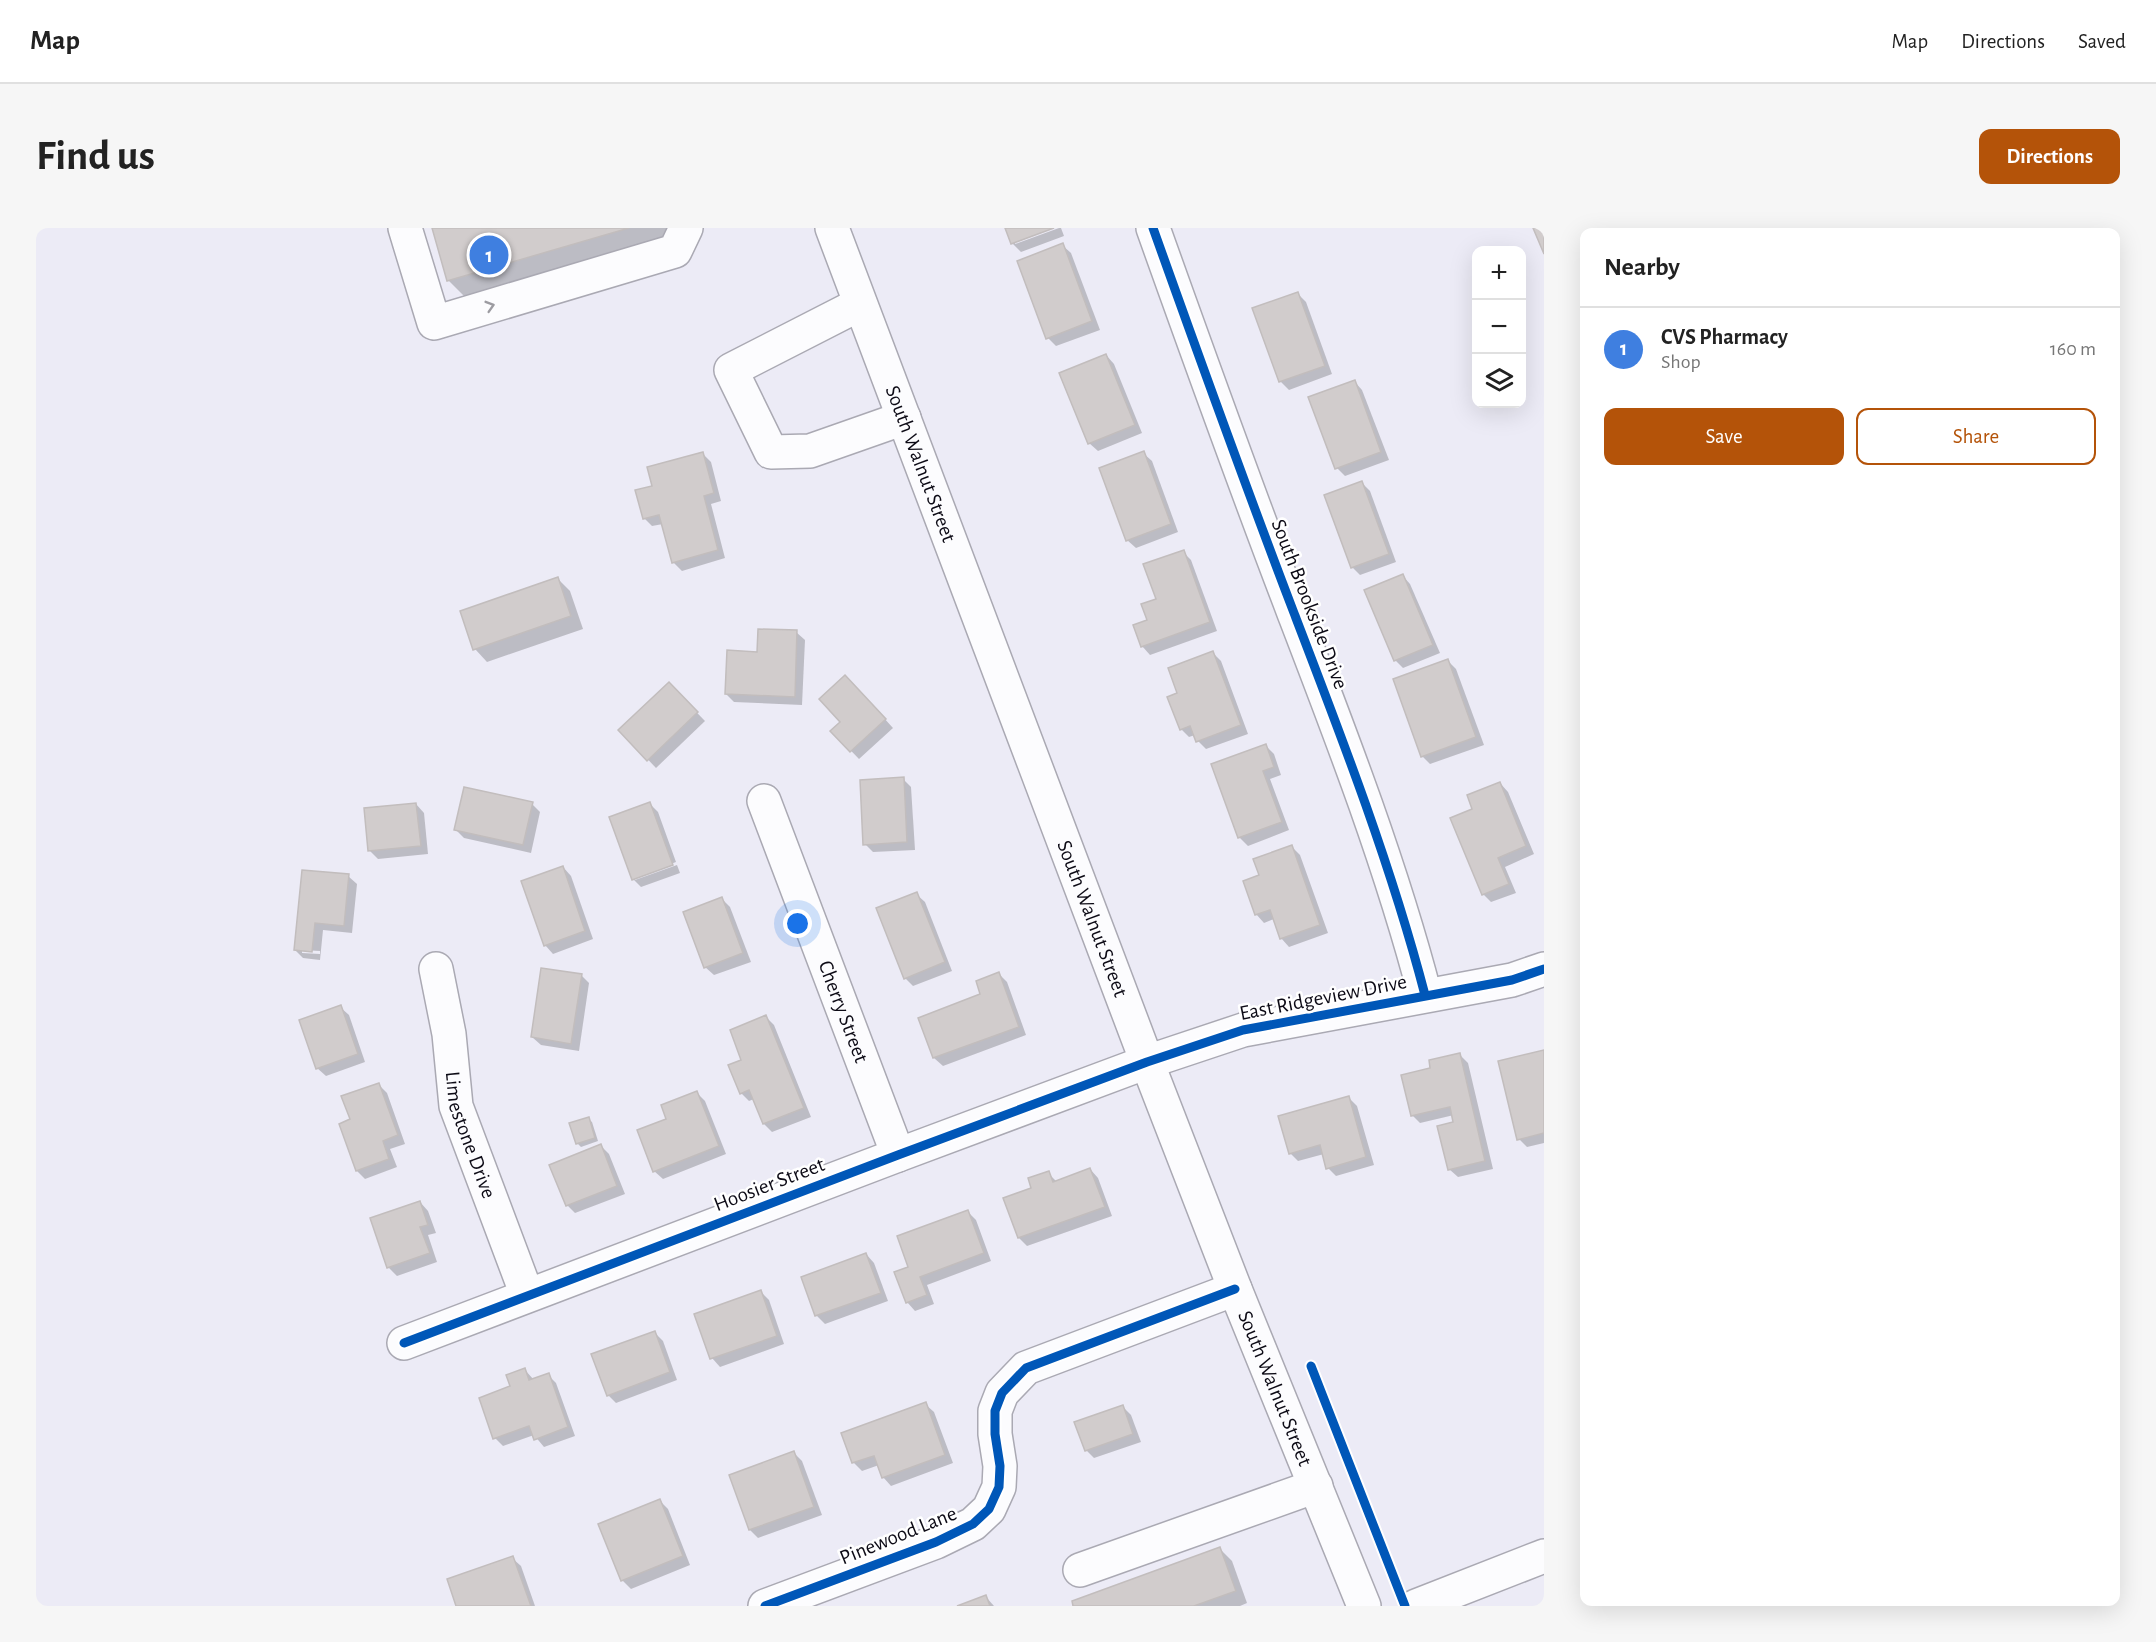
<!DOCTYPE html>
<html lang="en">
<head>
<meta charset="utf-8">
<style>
	:root { --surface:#fff; --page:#f6f6f6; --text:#222; --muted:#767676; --line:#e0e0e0; --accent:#b45309 }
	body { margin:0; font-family:"Alegreya Sans",sans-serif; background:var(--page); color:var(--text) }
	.controls { position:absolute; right:18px; top:18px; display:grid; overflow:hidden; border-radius:12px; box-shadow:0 6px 24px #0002 }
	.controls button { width:54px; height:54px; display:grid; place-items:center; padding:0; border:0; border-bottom:2px solid var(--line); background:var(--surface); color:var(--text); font:30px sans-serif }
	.you { position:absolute; left:762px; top:696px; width:21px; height:21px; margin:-15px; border:4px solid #fff; border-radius:50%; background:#1a73e8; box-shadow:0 0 0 9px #1a73e833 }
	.badge { display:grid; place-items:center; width:39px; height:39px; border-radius:50%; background:var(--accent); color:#fff; font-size:20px; font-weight:700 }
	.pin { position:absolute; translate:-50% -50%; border:3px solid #fff; box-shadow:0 2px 6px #0006 }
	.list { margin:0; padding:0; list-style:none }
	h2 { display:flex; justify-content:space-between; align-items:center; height:78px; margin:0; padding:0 24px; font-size:26px }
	h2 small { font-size:20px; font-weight:400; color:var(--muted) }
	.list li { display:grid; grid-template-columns:39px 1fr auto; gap:18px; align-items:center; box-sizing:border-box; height:84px; padding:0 24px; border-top:2px solid var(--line) }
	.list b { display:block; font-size:22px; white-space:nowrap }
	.list p { margin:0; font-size:20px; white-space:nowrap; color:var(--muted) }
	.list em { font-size:20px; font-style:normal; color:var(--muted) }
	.actions { display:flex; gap:12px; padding:18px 24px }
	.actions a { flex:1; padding:14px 0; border:2px solid var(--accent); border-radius:12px; text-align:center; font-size:21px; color:var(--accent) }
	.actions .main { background:var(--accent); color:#fff }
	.icon { flex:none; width:33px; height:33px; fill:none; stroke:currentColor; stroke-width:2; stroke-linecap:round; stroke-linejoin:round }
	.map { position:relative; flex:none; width:1508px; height:1378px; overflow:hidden; border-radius:12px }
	header { display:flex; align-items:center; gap:36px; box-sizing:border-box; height:84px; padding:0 30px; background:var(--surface); border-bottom:2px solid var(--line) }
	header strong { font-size:28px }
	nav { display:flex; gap:33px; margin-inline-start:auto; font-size:21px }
	.intro { display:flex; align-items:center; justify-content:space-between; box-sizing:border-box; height:144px; padding:0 36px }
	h1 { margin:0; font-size:42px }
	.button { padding:15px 27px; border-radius:12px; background:var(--accent); color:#fff; font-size:21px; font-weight:700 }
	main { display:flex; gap:36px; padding:0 36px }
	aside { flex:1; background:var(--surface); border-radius:12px; box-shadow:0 6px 24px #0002 }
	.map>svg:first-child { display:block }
</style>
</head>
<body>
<header>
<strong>Map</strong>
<nav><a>Map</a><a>Directions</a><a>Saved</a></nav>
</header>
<div class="intro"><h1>Find us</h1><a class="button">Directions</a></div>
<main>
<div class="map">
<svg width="1508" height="1378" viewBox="0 0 1508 1378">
	<rect width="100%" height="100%" fill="#ecebf6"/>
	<g fill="#0003" fill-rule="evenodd">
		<polygon points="397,0 634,0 636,8 429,69 413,53"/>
		<polygon points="971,0 1014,0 979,13 979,16 1023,0 1025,0 1028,8 985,24 976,15"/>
		<polygon points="1026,17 1035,25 1064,102 1020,118 1012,110"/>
		<polygon points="1262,66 1270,74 1296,146 1253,162 1244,153"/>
		<polygon points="1070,127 1078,136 1106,205 1062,223 1053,215"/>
		<polygon points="1318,153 1326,162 1353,232 1309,248 1301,240"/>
		<polygon points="666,225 675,234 685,273 675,276 689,330 646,343 637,334 627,296 616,298 608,290 618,259"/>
		<polygon points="1107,225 1116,233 1142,304 1100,320 1091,312"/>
		<polygon points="1325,254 1334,263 1360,334 1324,347 1316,339"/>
		<polygon points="1147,324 1155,332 1181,403 1114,427 1106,418 1113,392 1122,372"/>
		<polygon points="1366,347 1374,356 1404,425 1367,440 1359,432"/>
		<polygon points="521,350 534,363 547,401 451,434 439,421 426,384"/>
		<polygon points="760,404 769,412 766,477 698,474 690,466"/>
		<polygon points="1177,425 1185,433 1212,506 1170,521 1162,513 1159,507 1153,509 1145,501 1143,466"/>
		<polygon points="1412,433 1420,441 1448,517 1394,536 1386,528"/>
		<polygon points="633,456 669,493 620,540 584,502"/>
		<polygon points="818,457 857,500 823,531 796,503 806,494"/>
		<polygon points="1230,518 1238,526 1245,547 1234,551 1253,602 1212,618 1203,609"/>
		<polygon points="867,551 875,559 879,622 837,624 829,616"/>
		<polygon points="1464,555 1472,564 1498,626 1469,639 1480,665 1455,674 1447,666 1438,581"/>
		<polygon points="380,576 388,585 392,626 342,631 333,622"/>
		<polygon points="496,576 504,584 495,625 428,610 420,602"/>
		<polygon points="614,576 622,584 640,634 599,649 599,652 641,637 644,645 605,659 597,651"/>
		<polygon points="1256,619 1264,627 1292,705 1253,719 1245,710 1238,691 1228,695 1220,686 1225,648"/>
		<polygon points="527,639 535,648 557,711 517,726 509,717"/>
		<path d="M 312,648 L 321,656 L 316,705 L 287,702 L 284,732 L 267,730 L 259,722 ZM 266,722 L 284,723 L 284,726 L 266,725 Z"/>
		<polygon points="880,666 889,674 916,743 877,758 869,750"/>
		<polygon points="686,671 694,679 715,734 678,747 669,739"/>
		<polygon points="963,746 971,754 990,807 907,838 898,830 884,790 946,767"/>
		<polygon points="545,747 553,755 543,823 505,817 496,809"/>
		<polygon points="304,779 313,787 329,834 290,848 281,840"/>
		<polygon points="730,789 738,797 775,889 736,904 728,896 718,871 713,873 705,865 707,832"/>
		<polygon points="1508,823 1508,915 1491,919 1483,911"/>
		<polygon points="1423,826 1432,835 1457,941 1422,949 1413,941 1419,895 1418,887 1384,895 1376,887 1396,842"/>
		<polygon points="343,857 351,865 369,916 354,921 361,939 329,951 321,943 315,892"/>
		<polygon points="661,865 669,873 690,926 627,951 618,943 632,891"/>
		<polygon points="1313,870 1321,878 1338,937 1300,948 1292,940 1288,926 1262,933 1254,925"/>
		<polygon points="552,891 556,894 562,913 545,919 541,915"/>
		<polygon points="565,918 573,926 589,966 539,985 531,977"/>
		<polygon points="1054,941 1062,950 1076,988 991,1018 983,1010 1012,945 1021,954"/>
		<polygon points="384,974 392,983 400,1005 392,1007 401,1034 361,1048 353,1040 336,991"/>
		<polygon points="932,984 940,992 955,1033 891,1057 898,1076 879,1083 871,1074 874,1040"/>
		<polygon points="830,1026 838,1035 852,1073 789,1096 780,1087"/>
		<polygon points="725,1064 733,1072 748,1116 684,1139 676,1130"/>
		<polygon points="618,1104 627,1113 641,1152 580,1175 572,1167"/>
		<polygon points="489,1142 498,1152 512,1147 520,1155 539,1208 508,1219 498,1207 467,1218 459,1210"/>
		<polygon points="889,1176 898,1184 917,1235 855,1258 847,1249 843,1237 826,1243 818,1235"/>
		<polygon points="1087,1179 1095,1187 1105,1214 1058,1230 1050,1222"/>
		<polygon points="758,1225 766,1233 786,1287 722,1310 714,1302 695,1247"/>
		<polygon points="624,1273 632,1281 654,1337 595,1361 586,1352"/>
		<polygon points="1183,1320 1196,1333 1211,1375 1204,1378 1039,1378 1037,1374"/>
		<polygon points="476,1330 485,1338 499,1378 422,1378 413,1352"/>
		<polygon points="950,1369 958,1378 925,1378"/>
	</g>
	<g fill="#d1cccc" stroke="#c2bdbd" stroke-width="1.5">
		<polygon points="396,0 593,0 411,53"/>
		<polygon points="969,0 1018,0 975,16"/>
		<polygon points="1497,0 1508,0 1508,26"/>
		<polygon points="1027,15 1056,93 1010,111 981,33"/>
		<polygon points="1262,64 1289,138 1243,154 1216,80"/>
		<polygon points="1070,126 1099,197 1052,216 1023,145"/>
		<polygon points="1319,152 1345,224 1299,241 1272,169"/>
		<polygon points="1108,223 1135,296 1090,313 1063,240"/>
		<polygon points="667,224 678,265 668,268 682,322 636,335 623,287 607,291 599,262 616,258 611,239"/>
		<polygon points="1326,253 1353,326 1315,340 1288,267"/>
		<polygon points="1148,322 1174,394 1105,419 1097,397 1111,392 1105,376 1120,371 1107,336"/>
		<polygon points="1367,346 1397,417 1358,433 1328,362"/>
		<polygon points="522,349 535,388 437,422 424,383"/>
		<polygon points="722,401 761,402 759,469 689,466 691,422 721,424"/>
		<polygon points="1177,423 1205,497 1160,514 1154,498 1144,502 1131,469 1141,465 1132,440"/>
		<polygon points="1412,431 1440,509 1385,529 1357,451"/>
		<polygon points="809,447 850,491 814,524 794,503 804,494 783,471"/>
		<polygon points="633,454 662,484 611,533 582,502"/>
		<polygon points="1230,516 1238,539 1227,543 1246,594 1202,610 1175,536"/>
		<polygon points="868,549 871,614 827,617 824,552"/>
		<polygon points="1464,554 1490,618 1462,630 1473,656 1446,667 1414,590 1436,581 1431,567"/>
		<polygon points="428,559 497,574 487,617 418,602"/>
		<polygon points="614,574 637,637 596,652 573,589"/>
		<polygon points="380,575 385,618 332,623 328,580"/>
		<polygon points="1256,617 1284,697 1244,711 1234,682 1219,687 1207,653 1223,647 1217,631"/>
		<polygon points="527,638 549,703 508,718 485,653"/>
		<polygon points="266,642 313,646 308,698 279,695 276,724 258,722"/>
		<polygon points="881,664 909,734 868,751 840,680"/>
		<polygon points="686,669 707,725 668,740 647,684"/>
		<polygon points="505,740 546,746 535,816 495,809"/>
		<polygon points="963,744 983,799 897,830 882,790 944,766 940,753"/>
		<polygon points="305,777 322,826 280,841 263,792"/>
		<polygon points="730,787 768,880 727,896 713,862 704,866 692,837 705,832 694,802"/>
		<polygon points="1508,822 1508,905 1481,912 1462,833"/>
		<polygon points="1424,825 1449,933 1412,942 1401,898 1417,894 1414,879 1375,888 1365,847 1394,840 1393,832"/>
		<polygon points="343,855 362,907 347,913 353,931 320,943 303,896 314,891 305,868"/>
		<polygon points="661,863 683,918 617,944 601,902 630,891 625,877"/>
		<polygon points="1313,868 1330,929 1290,941 1284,917 1253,926 1242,888"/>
		<polygon points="553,889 559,910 540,916 533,895"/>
		<polygon points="565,916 581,958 530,978 513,937"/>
		<polygon points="1054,940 1069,979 982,1010 967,970 995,960 992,950 1013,943 1017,954"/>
		<polygon points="384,973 392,997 384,999 394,1025 351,1040 334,990"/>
		<polygon points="932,982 948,1025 884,1049 891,1067 870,1075 858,1044 872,1039 861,1008"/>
		<polygon points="830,1025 845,1065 779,1088 765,1049"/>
		<polygon points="725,1062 741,1108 674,1131 658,1086"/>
		<polygon points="619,1103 634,1144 571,1168 555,1126"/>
		<polygon points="489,1140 493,1152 513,1145 532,1199 498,1212 493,1198 457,1211 443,1170 474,1158 470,1147"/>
		<polygon points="890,1174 909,1227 846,1250 838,1228 816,1235 805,1205"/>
		<polygon points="1087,1177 1097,1206 1049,1223 1038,1194"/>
		<polygon points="758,1223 778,1279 713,1302 693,1247"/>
		<polygon points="624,1271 647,1328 585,1353 562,1296"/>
		<polygon points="1184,1319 1200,1363 1158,1378 1037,1378 1036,1373"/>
		<polygon points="477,1328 495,1378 420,1378 411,1351"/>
		<polygon points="950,1367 954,1378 921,1378"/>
	</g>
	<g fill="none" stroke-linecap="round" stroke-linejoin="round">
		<g stroke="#aaa9b3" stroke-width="36">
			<g id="minor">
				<polyline points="369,0 398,95 639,23 650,0"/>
				<path d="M 1117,0 C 1163,129 1209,257 1258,385 C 1306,510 1355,637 1389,767"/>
				<polyline points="824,76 695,142 735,224 774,223 868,190"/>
				<path id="s1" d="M 728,573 L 862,927"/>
				<path id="s2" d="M 400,741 L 413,806 L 420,878 L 491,1067"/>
				<polyline points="368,1115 862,927 1111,834 1207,802 1476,752 1508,741"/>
				<polyline points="1044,1342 1280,1258"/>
				<polyline points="729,1378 900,1314 937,1296 953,1281 963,1259 964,1238 959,1206 959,1183 966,1165 990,1140 1199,1061"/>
				<polyline points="1380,1378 1508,1328"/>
			</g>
		</g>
		<g stroke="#aaa9b3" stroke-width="36">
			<g id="major">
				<path id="s3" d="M 796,0 L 1111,834 L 1199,1061 L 1328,1378"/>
			</g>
		</g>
		<use href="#minor" stroke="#fcfcfe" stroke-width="33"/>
		<use href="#major" stroke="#fcfcfe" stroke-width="33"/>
		<g stroke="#fff" stroke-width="13">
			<g id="cycleway">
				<path d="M 1117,0 C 1163,129 1209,257 1258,385 C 1306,510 1355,637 1389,767"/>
				<polyline points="368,1115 862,927 1111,834 1207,802 1476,752 1508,741"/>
				<polyline points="1275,1138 1369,1378"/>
				<polyline points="729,1378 900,1314 937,1296 953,1281 963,1259 964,1238 959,1206 959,1183 966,1165 990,1140 1199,1061"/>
			</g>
		</g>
		<use href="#cycleway" stroke="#0057b8" stroke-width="9"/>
	</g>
	<defs><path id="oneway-chevron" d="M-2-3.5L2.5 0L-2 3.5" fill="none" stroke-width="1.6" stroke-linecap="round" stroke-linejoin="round" transform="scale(1.5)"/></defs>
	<use stroke="#9c9ba1" href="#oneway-chevron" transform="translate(454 78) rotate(-17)"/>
	<g text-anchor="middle" stroke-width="5" stroke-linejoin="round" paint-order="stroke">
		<g font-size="21" fill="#0c0a15" stroke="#fff">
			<text dy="7" stroke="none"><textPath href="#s3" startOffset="252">South Walnut Street</textPath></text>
			<text transform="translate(1274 376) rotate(69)" y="7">South Brookside Drive</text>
			<text dy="7" stroke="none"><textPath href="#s3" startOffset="738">South Walnut Street</textPath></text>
			<text transform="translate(1287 769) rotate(-11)" y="7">East Ridgeview Drive</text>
			<text dy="7" stroke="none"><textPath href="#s1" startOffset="225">Cherry Street</textPath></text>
			<text dy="7" stroke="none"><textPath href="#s2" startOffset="170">Limestone Drive</textPath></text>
			<text transform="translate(733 956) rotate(-21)" y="7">Hoosier Street</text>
			<text dy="7" stroke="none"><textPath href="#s3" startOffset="1242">South Walnut Street</textPath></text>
			<text transform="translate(862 1307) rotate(-22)" y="7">Pinewood Lane</text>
		</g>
	</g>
</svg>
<div class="controls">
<button>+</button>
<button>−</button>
<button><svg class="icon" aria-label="layers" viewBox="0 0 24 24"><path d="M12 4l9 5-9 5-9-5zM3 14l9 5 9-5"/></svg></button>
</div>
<div class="you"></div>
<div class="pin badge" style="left:453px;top:27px;background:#3f7fe0">1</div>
</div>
<aside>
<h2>Nearby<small></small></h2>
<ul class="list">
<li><span class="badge" style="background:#3f7fe0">1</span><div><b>CVS Pharmacy</b><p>Shop</p></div><em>160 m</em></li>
</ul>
<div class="actions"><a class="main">Save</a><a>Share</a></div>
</aside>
</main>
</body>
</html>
